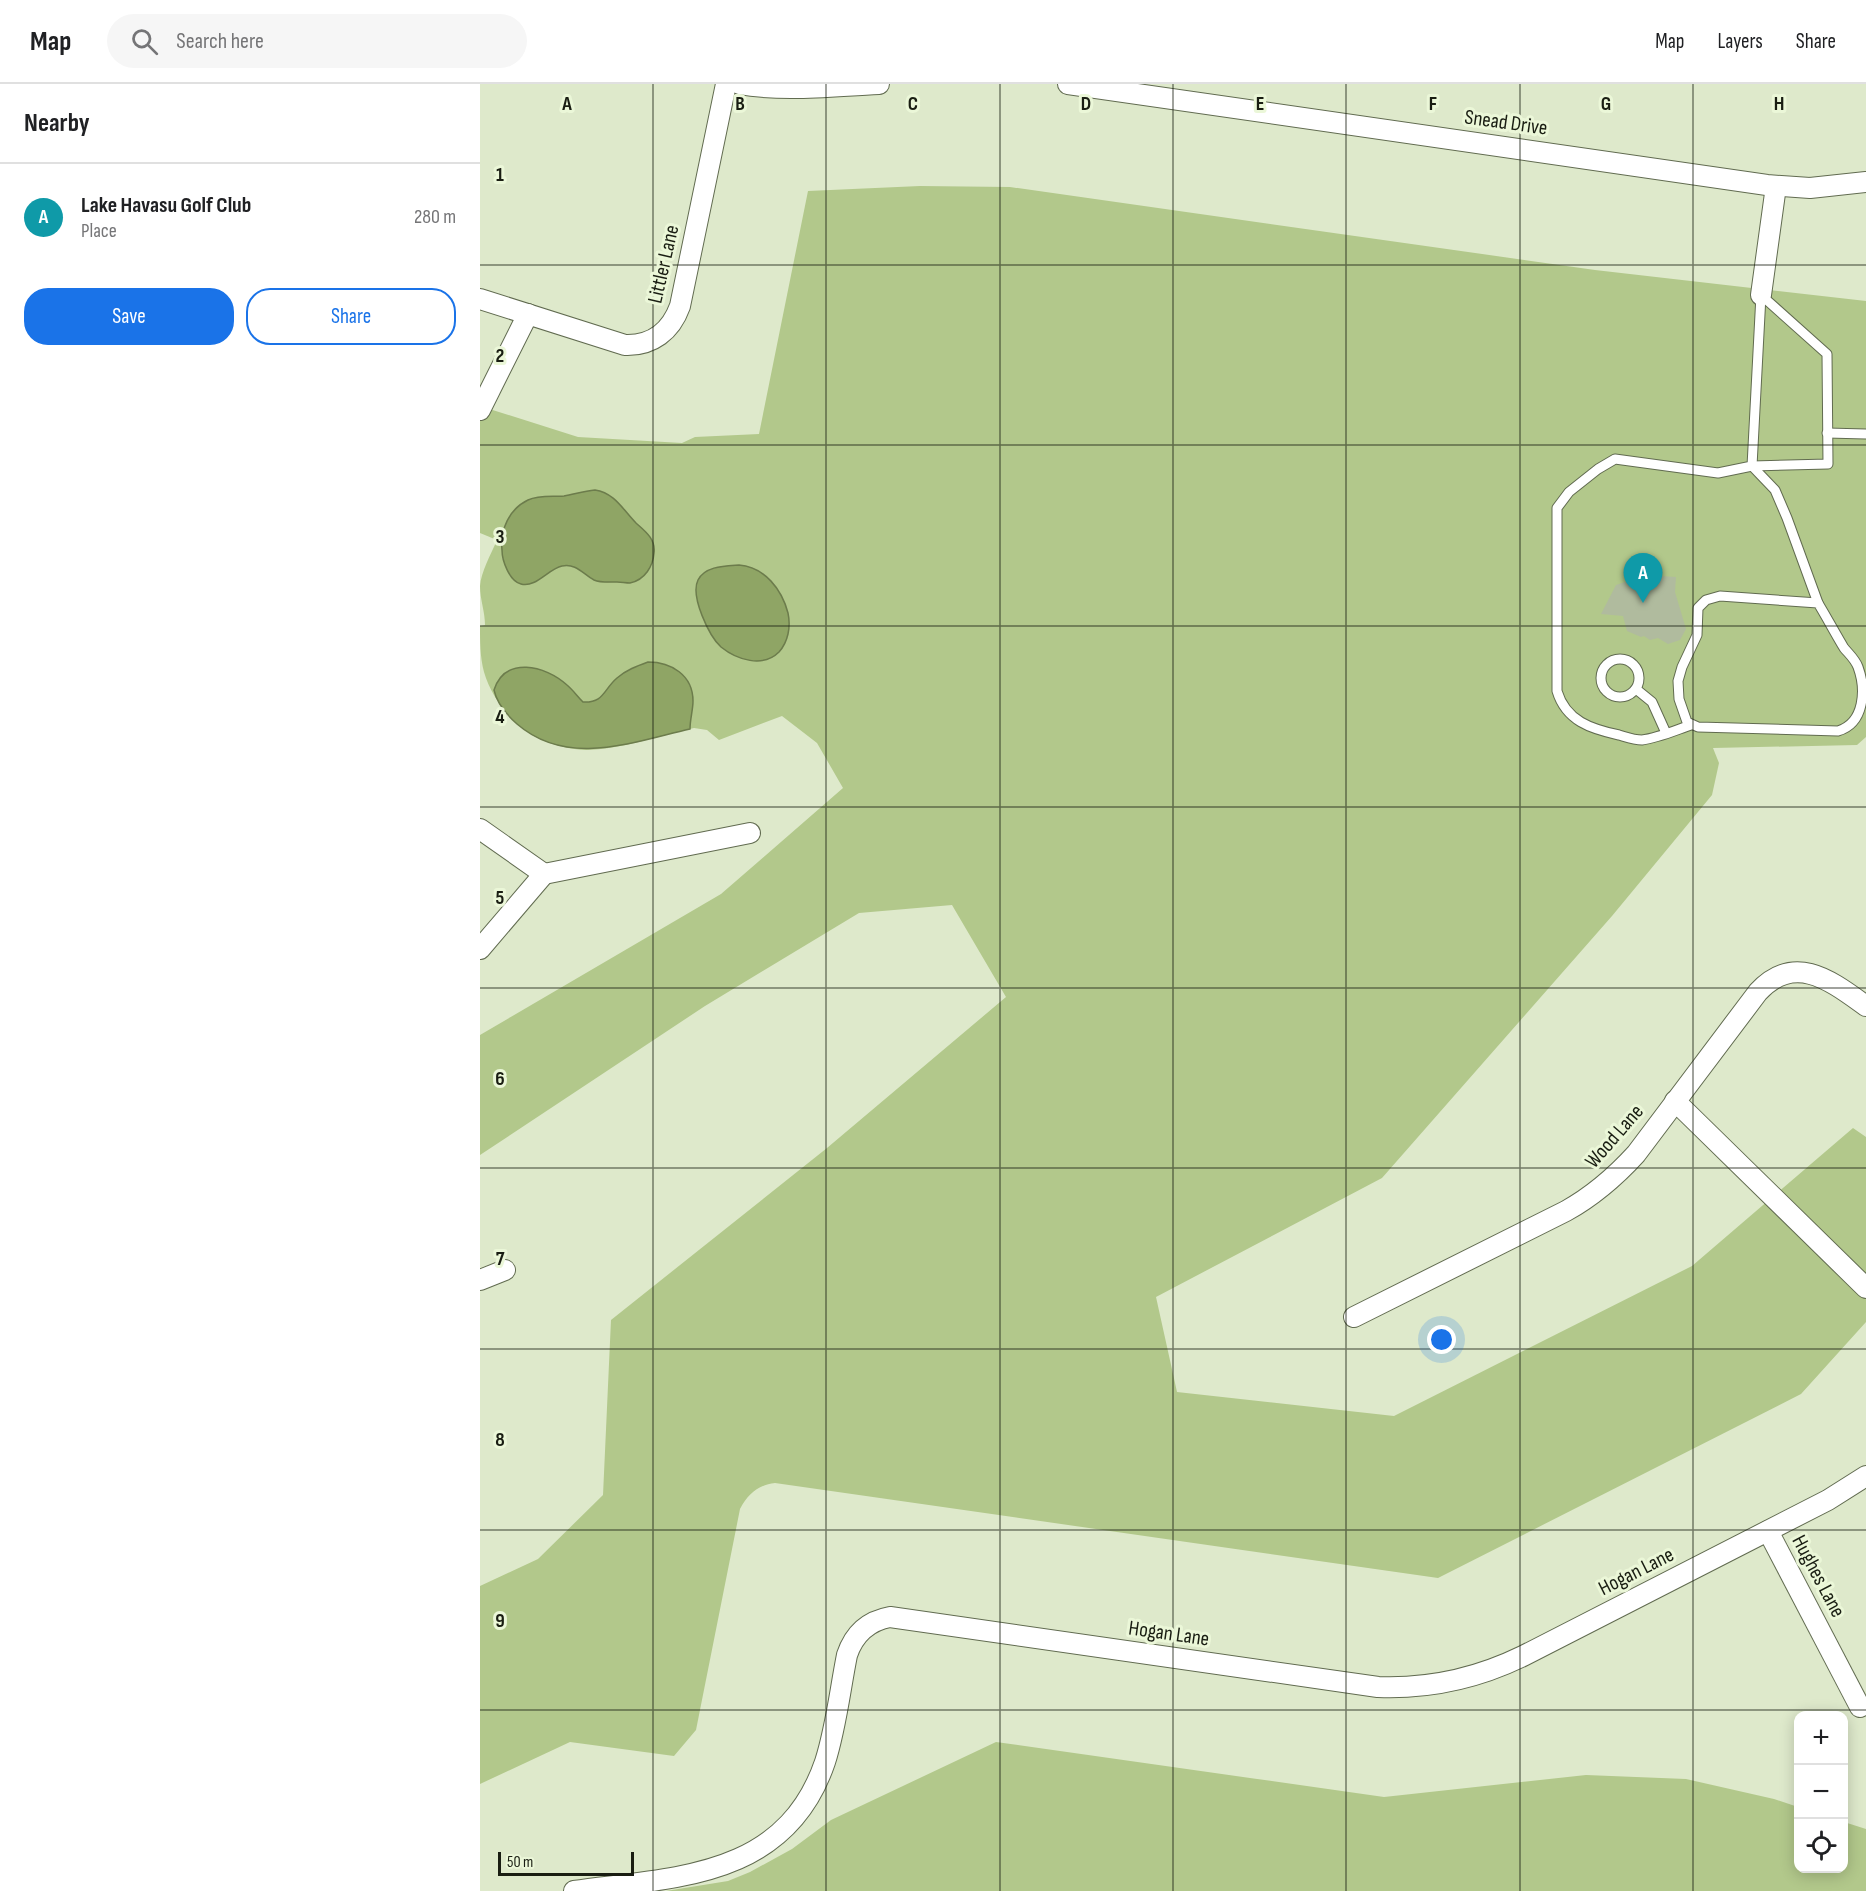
<!DOCTYPE html>
<html lang="en">
<head>
<meta charset="utf-8">
<style>
	:root { --surface:#fff; --page:#f6f6f6; --text:#202124; --muted:#757577; --line:#e0e0e0; --accent:#1a73e8 }
	body { margin:0; font-family:"Sofia Sans Condensed",sans-serif; background:var(--page); color:var(--text) }
	.controls { position:absolute; right:18px; bottom:18px; display:grid; overflow:hidden; border-radius:12px; box-shadow:0 3px 15px #0003 }
	.controls button { width:54px; height:54px; display:grid; place-items:center; padding:0; border:0; border-bottom:2px solid var(--line); background:var(--surface); color:var(--text); font:30px sans-serif }
	.scale { position:absolute; left:18px; bottom:15px; width:136px; box-sizing:border-box; padding-left:6px; border:3px solid #191d12; border-top:0; font-size:16px; line-height:21px; white-space:nowrap; color:#191d12; -webkit-text-stroke:4px #ebf7d8; paint-order:stroke }
	.you { position:absolute; left:962px; top:1256px; width:21px; height:21px; margin:-15px; border:4px solid #fff; border-radius:50%; background:#1a73e8; box-shadow:0 0 0 9px #1a73e833 }
	.badge { display:grid; place-items:center; width:39px; height:39px; border-radius:50%; background:var(--accent); color:#fff; font-size:20px; font-weight:700 }
	.pin { position:absolute; translate:-50% -50px; filter:drop-shadow(0 2px 3px #0008) }
	.pin::after { content:''; position:absolute; top:32px; width:21px; height:18px; background:inherit; clip-path:polygon(0 0,100% 0,50% 100%) }
	.list { margin:0; padding:0; list-style:none }
	h2 { display:flex; justify-content:space-between; align-items:center; height:78px; margin:0; padding:0 24px; font-size:26px }
	h2 small { font-size:20px; font-weight:400; color:var(--muted) }
	.list li { display:grid; grid-template-columns:39px 1fr auto; gap:18px; align-items:center; box-sizing:border-box; height:108px; padding:0 24px; border-top:2px solid var(--line) }
	.list b { display:block; font-size:22px; white-space:nowrap }
	.list p { margin:0; font-size:20px; white-space:nowrap; color:var(--muted) }
	.list em { font-size:20px; font-style:normal; color:var(--muted) }
	.actions { display:flex; gap:12px; padding:18px 24px }
	.actions a { flex:1; padding:14px 0; border:2px solid var(--accent); border-radius:24px; text-align:center; font-size:21px; color:var(--accent) }
	.actions .main { background:var(--accent); color:#fff }
	.icon { flex:none; width:33px; height:33px; fill:none; stroke:currentColor; stroke-width:2; stroke-linecap:round; stroke-linejoin:round }
	.map { position:relative; flex:none; width:1386px; height:1807px; overflow:hidden }
	header { display:flex; align-items:center; gap:36px; box-sizing:border-box; height:84px; padding:0 30px; background:var(--surface); border-bottom:2px solid var(--line) }
	header strong { font-size:28px }
	nav { display:flex; gap:33px; margin-inline-start:auto; font-size:21px }
	.search { width:420px; height:54px; background:var(--page); display:flex; align-items:center; gap:15px; box-sizing:border-box; padding:0 21px; border-radius:33px; color:var(--muted); font-size:22px }
	main { display:flex }
	aside { flex:1; background:var(--surface) }
	.map>svg:first-child { display:block }
</style>
</head>
<body>
<header>
<strong>Map</strong>
<div class="search"><svg class="icon" aria-label="search" viewBox="0 0 24 24"><circle cx="10" cy="10" r="6"/><path d="M15 15l6 6"/></svg>Search here</div>
<nav><a>Map</a><a>Layers</a><a>Share</a></nav>
</header>
<main>
<aside>
<h2>Nearby<small></small></h2>
<ul class="list">
<li><span class="badge" style="background:#0f9aa8">A</span><div><b>Lake Havasu Golf Club</b><p>Place</p></div><em>280 m</em></li>
</ul>
<div class="actions"><a class="main">Save</a><a>Share</a></div>
</aside>
<div class="map">
<svg width="1386" height="1807" viewBox="0 0 1386 1807">
	<rect width="100%" height="100%" fill="#dee9cb"/>
	<g fill="#b2c88b">
		<path d="M 440,102 L 530,103 L 1115,186 L 1386,217 L 1386,653 L 1377,661 L 1233,664 L 1239,679 L 1232,711 L 1132,832 L 902,1094 L 676,1213 L 697,1308 L 914,1332 L 1212,1182 L 1373,1044 L 1386,1053 L 1386,1238 L 1321,1310 L 958,1494 L 295,1399 C 278,1401 268,1410 260,1425 L 216,1646 L 194,1672 L 90,1658 L 0,1700 L 0,1502 L 58,1475 L 123,1411 L 131,1236 L 347,1064 L 526,913 L 472,821 L 379,829 L 225,922 L 0,1071 L 0,951 L 241,810 L 363,704 L 337,659 L 302,632 L 239,656 L 227,646 L 214,644 C 181,651 139,666 106,666 C 59,665 17,632 4,588 C 0,573 0,557 0,542 L 5,541 C 5,527 0,516 0,502 C 1,488 11,470 17,456 L 0,449 L 0,322 L 98,353 L 202,359 L 215,353 L 279,350 L 328,107 Z"/>
		<polygon points="516,1658 904,1713 1106,1691 1206,1695 1294,1715 1318,1723 1318,1784 1364,1784 1364,1738 1386,1745 1386,1807 186,1807 248,1797 270,1788 312,1765 351,1736"/>
	</g>
	<g fill="#8fa565" stroke="#6c7c4c" stroke-width="1.5">
		<path d="M 115,406 C 135,409 143,426 156,439 C 165,447 176,455 174,469 C 173,482 165,496 150,499 C 146,499 141,498 137,498 C 129,498 121,499 114,496 C 103,490 96,479 82,482 C 68,485 56,504 41,500 C 29,497 22,476 22,466 C 20,446 29,425 48,416 C 59,411 72,413 84,412 C 95,410 104,407 115,406 Z"/>
		<path d="M 259,481 C 285,483 302,506 308,529 C 311,543 308,558 299,568 C 283,584 257,576 241,563 C 229,552 210,512 218,496 C 225,482 245,482 259,481 Z"/>
		<path d="M 168,578 C 191,578 213,591 213,617 C 213,626 210,635 210,645 C 153,658 88,684 37,640 C 27,631 17,620 14,606 C 25,572 65,581 87,601 C 93,606 97,612 103,618 C 124,619 123,606 137,594 C 146,586 157,582 168,578 Z"/>
	</g>
	<polygon fill="#b0bb9e" points="1166,491 1196,493 1195,508 1206,545 1200,556 1188,560 1178,554 1170,556 1164,552 1161,553 1147,547 1143,532 1121,530 1136,501"/>
	<g fill="none" stroke-linecap="round" stroke-linejoin="round">
		<g stroke="#616b50" stroke-width="11">
			<g id="service">
				<polyline points="1347,349 1386,350"/>
				<polyline points="1272,382 1348,380 1347,270 1281,211"/>
				<polyline points="1272,382 1295,406 1307,434 1338,519"/>
				<path d="M 1240,512 L 1338,519 C 1347,534 1355,549 1364,564 C 1369,570 1375,575 1378,583 C 1386,605 1385,639 1358,647 L 1218,643 L 1207,638 L 1199,615 L 1198,597 L 1202,583 L 1217,551 L 1218,524 L 1226,516 Z"/>
				<circle cx="1140" cy="594" r="19"/>
				<polyline points="1156,605 1172,618 1186,649"/>
				<path d="M 1211,641 C 1196,646 1178,654 1162,656 C 1154,656 1146,653 1139,651 C 1111,645 1086,637 1077,607 L 1077,424 L 1089,408 L 1118,385 L 1135,375 L 1238,389 L 1272,382 L 1281,211"/>
			</g>
		</g>
		<g stroke="#616b50" stroke-width="22">
			<g id="minor">
				<path d="M 259,0 C 305,8 352,2 399,0"/>
				<polyline points="588,0 1287,101 1330,104 1386,98"/>
				<polyline points="1281,211 1296,102"/>
				<path d="M 0,215 L 145,261 C 172,262 191,247 200,222 L 246,0"/>
				<polyline points="0,326 48,230"/>
				<polyline points="0,745 64,790"/>
				<polyline points="64,790 270,749"/>
				<polyline points="0,865 64,790"/>
				<polyline points="1195,1017 1386,1204"/>
				<polyline points="0,1196 25,1186"/>
				<path d="M 874,1233 L 1086,1127 C 1113,1112 1135,1093 1156,1070 L 1278,908 C 1315,868 1351,897 1386,922"/>
				<polyline points="1288,1447 1380,1623"/>
				<path d="M 94,1807 C 195,1793 305,1795 345,1678 C 356,1644 360,1606 367,1571 C 374,1550 388,1537 410,1533 L 898,1603 C 950,1605 996,1595 1043,1572 L 1348,1416 L 1386,1392"/>
			</g>
		</g>
		<use href="#service" stroke="#fff" stroke-width="9"/>
		<use href="#minor" stroke="#fff" stroke-width="20"/>
	</g>
	<path fill="none" stroke="#191d12" stroke-width="1.5" stroke-opacity="0.55" d="M 173,0 L 173,1807M 346,0 L 346,1807M 520,0 L 520,1807M 693,0 L 693,1807M 866,0 L 866,1807M 1040,0 L 1040,1807M 1213,0 L 1213,1807M 0,181 L 1386,181M 0,361 L 1386,361M 0,542 L 1386,542M 0,723 L 1386,723M 0,904 L 1386,904M 0,1084 L 1386,1084M 0,1265 L 1386,1265M 0,1446 L 1386,1446M 0,1626 L 1386,1626"/>
	<g text-anchor="middle" stroke-width="6" stroke-linejoin="round" paint-order="stroke">
		<g font-size="21" fill="#191d12" stroke="#ebf7d8">
			<text transform="translate(1026 38) rotate(8)" y="7">Snead Drive</text>
			<text transform="translate(183 180) rotate(-77)" y="7">Littler Lane</text>
			<text transform="translate(1134 1052) rotate(-49)" y="7">Wood Lane</text>
			<text transform="translate(1156 1487) rotate(-27)" y="7">Hogan Lane</text>
			<text transform="translate(1339 1492) rotate(62)" y="7">Hughes Lane</text>
			<text transform="translate(689 1549) rotate(8)" y="7">Hogan Lane</text>
		</g>
	</g>
	<g font-size="20" text-anchor="middle" font-weight="bold" fill="#191d12" stroke="#ebf7d8" stroke-width="6" stroke-linejoin="round" paint-order="stroke">
		<text x="87" y="26">A</text>
		<text x="260" y="26">B</text>
		<text x="433" y="26">C</text>
		<text x="606" y="26">D</text>
		<text x="780" y="26">E</text>
		<text x="953" y="26">F</text>
		<text x="1126" y="26">G</text>
		<text x="1299" y="26">H</text>
		<text x="20" y="97">1</text>
		<text x="20" y="278">2</text>
		<text x="20" y="459">3</text>
		<text x="20" y="639">4</text>
		<text x="20" y="820">5</text>
		<text x="20" y="1001">6</text>
		<text x="20" y="1181">7</text>
		<text x="20" y="1362">8</text>
		<text x="20" y="1543">9</text>
	</g>
</svg>
<div class="controls">
<button>+</button>
<button>−</button>
<button><svg class="icon" aria-label="locate" viewBox="0 0 24 24"><circle cx="12" cy="12" r="6"/><path d="M12 2v4M12 18v4M2 12h4M18 12h4"/></svg></button>
</div>
<div class="scale">50 m</div>
<div class="you"></div>
<div class="pin badge" style="left:1163px;top:519px;background:#0f9aa8">A</div>
</div>
</main>
</body>
</html>
